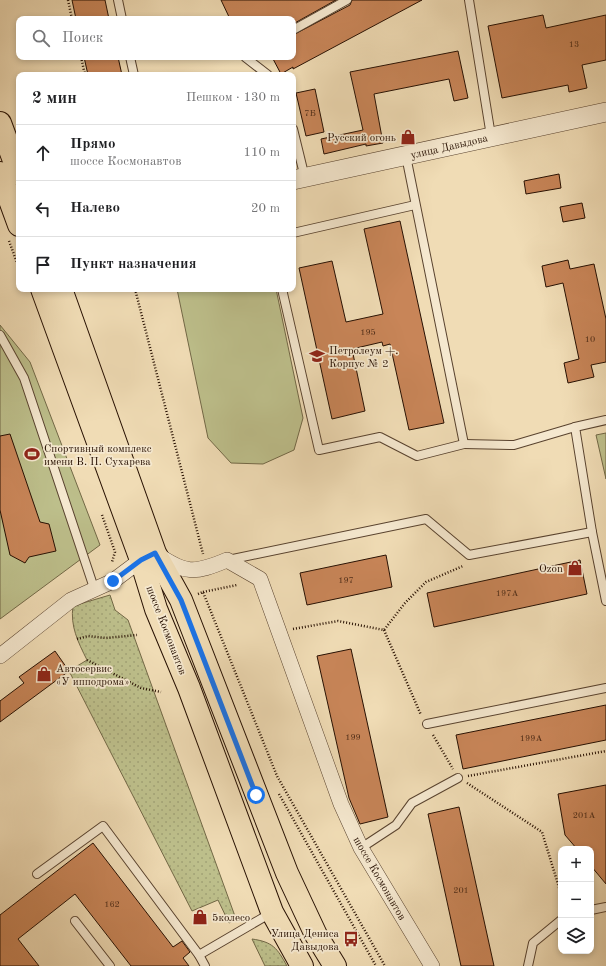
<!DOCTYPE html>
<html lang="ru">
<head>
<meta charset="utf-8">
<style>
	:root { --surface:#fff; --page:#f2f2f2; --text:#202124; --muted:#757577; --line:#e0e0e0 }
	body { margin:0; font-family:"Old Standard TT",serif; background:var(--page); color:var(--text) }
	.controls { position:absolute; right:12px; bottom:12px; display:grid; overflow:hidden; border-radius:8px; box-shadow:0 2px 6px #0003 }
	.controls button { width:36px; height:36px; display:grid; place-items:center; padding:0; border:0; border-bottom:1px solid var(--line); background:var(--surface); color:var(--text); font:20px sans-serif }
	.stop { position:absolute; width:12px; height:12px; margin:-9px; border:3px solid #1a73e8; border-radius:50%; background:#fff }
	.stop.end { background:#1a73e8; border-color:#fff; box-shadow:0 1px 4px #0008 }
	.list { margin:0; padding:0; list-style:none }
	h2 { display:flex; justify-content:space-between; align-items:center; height:52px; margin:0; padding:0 16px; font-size:17px }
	h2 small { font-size:13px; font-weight:400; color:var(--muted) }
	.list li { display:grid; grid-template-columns:26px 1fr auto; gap:12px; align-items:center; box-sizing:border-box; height:56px; padding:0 16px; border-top:1px solid var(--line) }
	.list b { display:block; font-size:15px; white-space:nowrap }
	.list p { margin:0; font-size:13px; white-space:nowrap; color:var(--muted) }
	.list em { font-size:13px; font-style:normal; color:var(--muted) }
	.icon { flex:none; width:22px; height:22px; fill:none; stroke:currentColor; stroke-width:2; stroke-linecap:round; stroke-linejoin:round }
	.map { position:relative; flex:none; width:606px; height:966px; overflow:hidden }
	.search { position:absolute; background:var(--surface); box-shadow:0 2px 6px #0003; left:16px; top:16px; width:280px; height:44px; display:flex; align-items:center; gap:10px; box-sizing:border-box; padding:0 14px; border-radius:8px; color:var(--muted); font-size:15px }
	.panel { position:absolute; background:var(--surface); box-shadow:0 2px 6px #0003; left:16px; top:72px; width:280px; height:220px; border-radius:8px }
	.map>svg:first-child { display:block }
</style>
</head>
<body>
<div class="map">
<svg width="606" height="966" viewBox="0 0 606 966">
	<defs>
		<pattern id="grass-dots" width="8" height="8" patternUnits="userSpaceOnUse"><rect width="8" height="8" fill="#bdbf8b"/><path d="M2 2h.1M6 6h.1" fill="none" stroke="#a2a376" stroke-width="1.8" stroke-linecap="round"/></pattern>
	</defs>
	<rect width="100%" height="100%" fill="#f0dcb5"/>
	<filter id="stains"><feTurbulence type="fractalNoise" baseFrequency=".005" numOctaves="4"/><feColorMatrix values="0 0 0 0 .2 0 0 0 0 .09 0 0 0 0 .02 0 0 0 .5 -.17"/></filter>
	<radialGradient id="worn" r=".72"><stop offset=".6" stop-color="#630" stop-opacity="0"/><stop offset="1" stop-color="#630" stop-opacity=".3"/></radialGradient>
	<g fill="url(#grass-dots)" stroke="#726846">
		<path d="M 110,595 L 115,610 L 128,620 L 236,919 L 229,923 L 218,900 L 192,911 L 69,671 L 87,660 C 78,642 70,626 73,606 Z"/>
		<path d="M 252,939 C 273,942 277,948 287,966 L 265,966 Z"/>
	</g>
	<g fill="#bdbf8b" stroke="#726846">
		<polygon points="177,289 276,289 303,418 294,450 263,464 231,463 208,438"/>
		<polygon points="0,325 30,362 100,545 0,619"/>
		<polygon points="606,433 606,479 596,435"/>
	</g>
	<g fill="#c88558" stroke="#271002">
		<polygon points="72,0 105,0 109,19 76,19"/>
		<polygon points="221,0 336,0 293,24 293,19 230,19"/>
		<polygon points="352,0 422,0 293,69 293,67 281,74 272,57 293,57 293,35 350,5"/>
		<polygon points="543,15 546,28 606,15 606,60 582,65 587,88 569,92 568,85 502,98 488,26"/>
		<polygon points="458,51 468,98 454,101 449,79 374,94 383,143 366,146 366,144 324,154 321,139 363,130 350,72"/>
		<polygon points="84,57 118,57 122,75 88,75"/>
		<polygon points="315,89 324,132 306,136 296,93"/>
		<polygon points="559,174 561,188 526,194 524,181"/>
		<polygon points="582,203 585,218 563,222 560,207"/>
		<polygon points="400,221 444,423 409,430 390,344 383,346 382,342 352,349 365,411 332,419 299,268 332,261 346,322 383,314 364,229"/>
		<polygon points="568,260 570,269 594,264 606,319 606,362 591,365 594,377 568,383 564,363 579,359 563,283 546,287 542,266"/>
		<polygon points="10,434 40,522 49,524 56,551 29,557 25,563 10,555 0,510 0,436"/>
		<polygon points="386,555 392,587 307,605 300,573"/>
		<polygon points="580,560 587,594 434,627 427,593"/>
		<polygon points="351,649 388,817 360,824 349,798 317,656"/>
		<polygon points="55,651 69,671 0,722 0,701 24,683 19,677"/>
		<polygon points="606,705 606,740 463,769 456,735"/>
		<polygon points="606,785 606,884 591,866 591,849 577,849 565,835 558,794"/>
		<polygon points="459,807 494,966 461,966 428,814"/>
		<polygon points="93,843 173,947 182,941 190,952 183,958 189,966 131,966 75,894 18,939 39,966 0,966 0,915"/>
	</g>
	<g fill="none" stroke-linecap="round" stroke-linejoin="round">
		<g stroke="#59432f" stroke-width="10">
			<g id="service">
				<polyline points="118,0 122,19"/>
				<polyline points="469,0 491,136"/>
				<polyline points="293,30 347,0"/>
				<polyline points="130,57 134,75"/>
				<polyline points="245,57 268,75"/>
				<polyline points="293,129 305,178"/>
				<polyline points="293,233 415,205"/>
				<polyline points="282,289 319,450 380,437 417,456 464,444 406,156"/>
				<polyline points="0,335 24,378 94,588"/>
				<polyline points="606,420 575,427 592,532 606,601"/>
				<polyline points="464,444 514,445 575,427"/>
				<polyline points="228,560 426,519 469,555 592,532"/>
				<polyline points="427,724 606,688"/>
				<polyline points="361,848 396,825 412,803 458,778"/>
				<polyline points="37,874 103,826 199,955 205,966"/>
				<polyline points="591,910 606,907"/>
				<polyline points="75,921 110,966"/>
				<polyline points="199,955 271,913"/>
				<polyline points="528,966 533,943 561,920"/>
			</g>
		</g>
		<g stroke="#59432f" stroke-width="16">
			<path id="minor" d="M 0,656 L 71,600 L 113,581 L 141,560 L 155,553 C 185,574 194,574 227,560 L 260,579 L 341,804 L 361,848 L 432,966"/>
		</g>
		<g stroke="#59432f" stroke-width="20">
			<polyline id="tertiary" points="293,180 606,112"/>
		</g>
		<g stroke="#271002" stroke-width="24">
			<g id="primary">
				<polyline points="0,123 19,174"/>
				<polyline points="0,173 19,225"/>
				<polyline points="42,289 141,560 156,609 189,688 272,912 302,966"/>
				<polyline points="61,289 155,553 181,600 287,873 316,935 335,966"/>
			</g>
		</g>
		<g stroke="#271002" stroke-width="2.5" stroke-dasharray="1 2" stroke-linecap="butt">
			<polyline points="68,0 72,19"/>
			<polyline points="81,57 85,75"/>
			<polyline points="9,241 19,268"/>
			<polyline points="135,289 203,554"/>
			<polyline points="102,515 115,552 112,562"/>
			<polyline points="203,592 237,585"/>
			<polyline points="198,594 203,592 277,776 385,966"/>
			<polyline points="293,629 338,621 384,630 405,603 426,582 463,566"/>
			<polyline points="384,630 421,715"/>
			<polyline points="77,639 88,636 106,638 137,635"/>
			<polyline points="87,660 141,688 161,692"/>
			<polyline points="433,735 453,769"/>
			<polyline points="468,776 606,751"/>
			<polyline points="467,783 542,832 561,894"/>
			<polyline points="279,794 376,966"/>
		</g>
		<use href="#service" stroke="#f5e8cf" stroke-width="8"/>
		<use href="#minor" stroke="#f5e8cf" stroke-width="15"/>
		<use href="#tertiary" stroke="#f5e8cf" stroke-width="19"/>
		<use href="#primary" stroke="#f0dcb5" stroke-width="22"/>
	</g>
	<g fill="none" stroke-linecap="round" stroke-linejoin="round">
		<polyline stroke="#1a73e8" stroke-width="5" points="113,581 141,560 155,553 181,600 256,795"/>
	</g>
	<defs>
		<g id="shop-bare" transform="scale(1.2)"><path d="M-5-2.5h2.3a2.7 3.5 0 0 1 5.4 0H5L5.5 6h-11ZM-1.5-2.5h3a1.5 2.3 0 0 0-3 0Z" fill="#8f2418" stroke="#f5e8cf" stroke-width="2.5" paint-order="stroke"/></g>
		<g id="school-bare" transform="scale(1.2)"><path d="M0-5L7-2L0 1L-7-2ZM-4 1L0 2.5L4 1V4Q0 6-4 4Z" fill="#8f2418" stroke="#f5e8cf" stroke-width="2.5" paint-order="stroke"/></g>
		<g id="stadium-bare" transform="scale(1.2)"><path d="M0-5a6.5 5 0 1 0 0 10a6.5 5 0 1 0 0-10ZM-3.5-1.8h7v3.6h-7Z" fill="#8f2418" stroke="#f5e8cf" stroke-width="2.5" paint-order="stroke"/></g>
		<g id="bus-bare" transform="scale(1.2)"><path d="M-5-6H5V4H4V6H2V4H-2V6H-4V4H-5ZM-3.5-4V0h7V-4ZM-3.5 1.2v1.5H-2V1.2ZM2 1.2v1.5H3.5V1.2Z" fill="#8f2418" stroke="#f5e8cf" stroke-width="2.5" paint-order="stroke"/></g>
	</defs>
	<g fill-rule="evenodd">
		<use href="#shop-bare" x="408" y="137"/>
		<use href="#school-bare" x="317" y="356"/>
		<use href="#stadium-bare" x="32" y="454"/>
		<use href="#shop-bare" x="575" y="568"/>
		<use href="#shop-bare" x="44" y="674"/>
		<use href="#shop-bare" x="200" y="917"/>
		<use href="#bus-bare" x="351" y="939"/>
	</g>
	<g text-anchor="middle" stroke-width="3.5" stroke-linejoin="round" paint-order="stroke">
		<g font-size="9" fill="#4f2d18">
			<text x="574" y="47">13</text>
			<text x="310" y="116">7Б</text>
			<text x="368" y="335">195</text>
			<text x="590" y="342">10</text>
			<text x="346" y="583">197</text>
			<text x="507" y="596">197А</text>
			<text x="353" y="740">199</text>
			<text x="531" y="741">199А</text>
			<text x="584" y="818">201А</text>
			<text x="461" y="893">201</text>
			<text x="112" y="907">162</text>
		</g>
		<g font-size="11" fill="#271002" stroke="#f5e8cf" text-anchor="start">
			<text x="396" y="141" text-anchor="end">Русский огонь</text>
			<text x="329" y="354">Петролеум +.<tspan x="329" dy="13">Корпус № 2</tspan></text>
			<text x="44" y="452">Спортивный комплекс<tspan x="44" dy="13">имени В. П. Сухарева</tspan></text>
			<text x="563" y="572" text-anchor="end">Ozon</text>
			<text x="56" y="672">Автосервис<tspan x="56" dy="13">«У ипподрома»</tspan></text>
			<text x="212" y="921">5колесо</text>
			<text x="339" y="937" text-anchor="end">Улица Дениса<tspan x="339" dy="13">Давыдова</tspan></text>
		</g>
		<g font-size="11" fill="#271002" stroke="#f5e8cf">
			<text transform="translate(449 146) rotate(-13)" y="4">улица Давыдова</text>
			<text transform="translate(167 630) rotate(69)" y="4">шоссе Космонавтов</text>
			<text transform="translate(380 878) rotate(60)" y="4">шоссе Космонавтов</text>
		</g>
	</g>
	<rect width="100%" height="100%" filter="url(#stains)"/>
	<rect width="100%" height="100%" fill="url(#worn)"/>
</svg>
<div class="controls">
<button>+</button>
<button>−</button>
<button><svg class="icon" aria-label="layers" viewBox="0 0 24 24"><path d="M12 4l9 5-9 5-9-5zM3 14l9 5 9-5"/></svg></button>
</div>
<div class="stop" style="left:256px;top:795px"></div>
<div class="stop end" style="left:113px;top:581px"></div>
<div class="search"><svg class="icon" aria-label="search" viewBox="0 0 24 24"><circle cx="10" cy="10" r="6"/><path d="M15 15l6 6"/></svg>Поиск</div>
<section class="panel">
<h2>2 мин<small>Пешком · 130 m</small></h2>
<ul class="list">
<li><svg class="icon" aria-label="ahead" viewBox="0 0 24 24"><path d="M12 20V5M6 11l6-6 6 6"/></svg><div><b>Прямо</b><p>шоссе Космонавтов</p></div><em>110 m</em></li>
<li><svg class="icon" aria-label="left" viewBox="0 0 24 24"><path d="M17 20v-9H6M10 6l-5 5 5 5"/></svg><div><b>Налево</b></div><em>20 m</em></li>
<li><svg class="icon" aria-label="arrive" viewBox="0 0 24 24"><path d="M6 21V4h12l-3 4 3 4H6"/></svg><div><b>Пункт назначения</b></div></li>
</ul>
</section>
</div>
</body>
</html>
